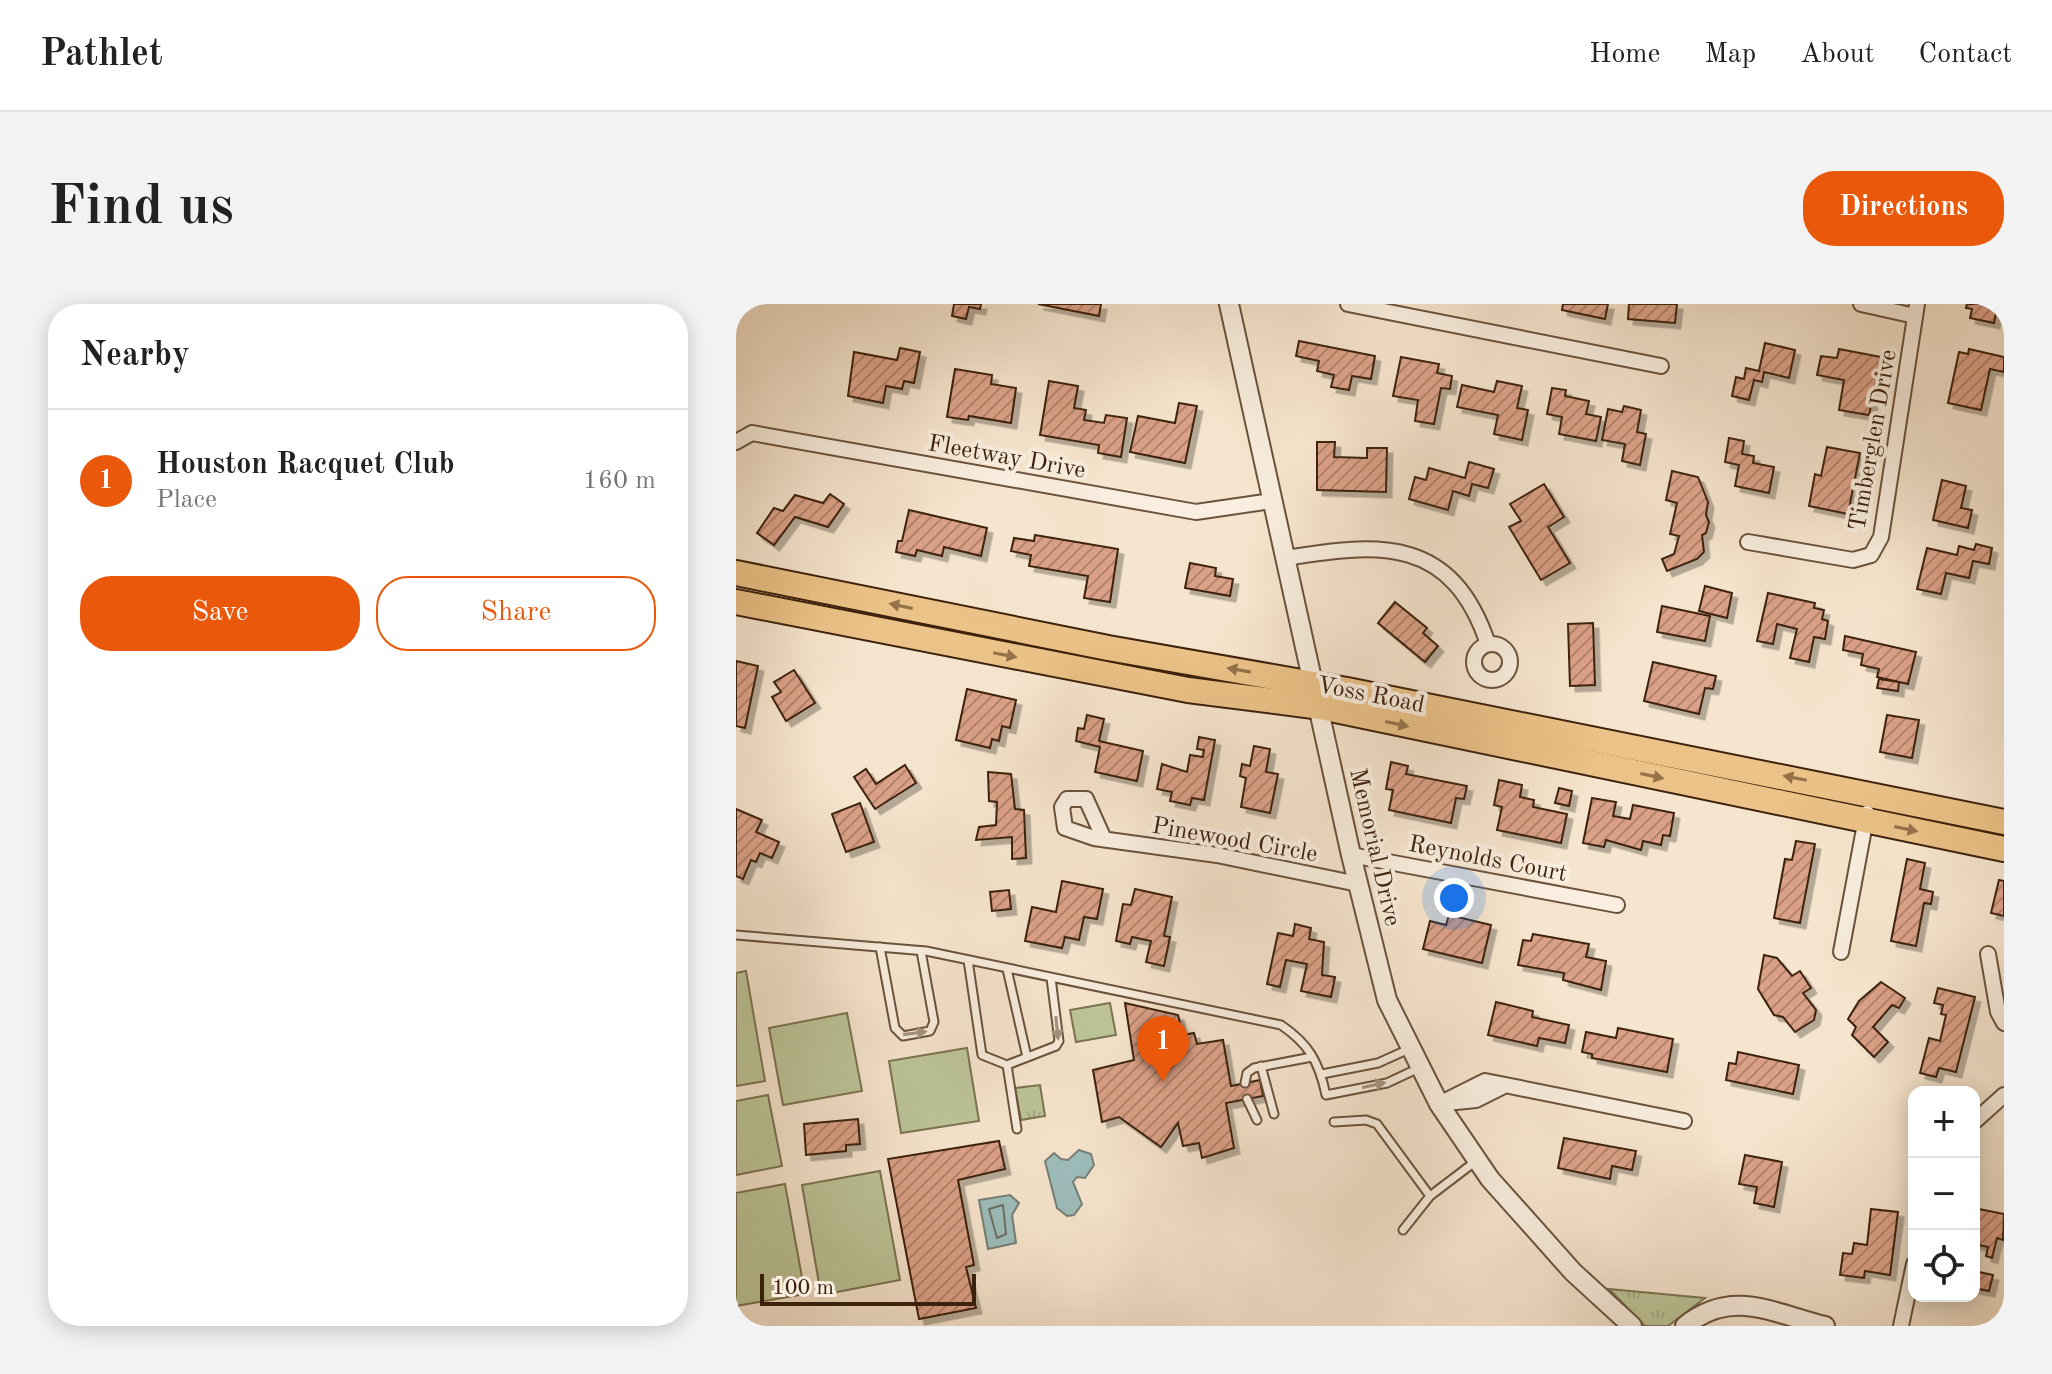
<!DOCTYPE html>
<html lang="en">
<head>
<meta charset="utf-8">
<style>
	:root { --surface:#fff; --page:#f2f2f2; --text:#222; --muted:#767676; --line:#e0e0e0; --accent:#ea580c }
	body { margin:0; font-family:"Old Standard TT",serif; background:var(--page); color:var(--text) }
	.controls { position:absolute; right:24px; bottom:24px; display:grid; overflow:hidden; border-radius:16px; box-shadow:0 4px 20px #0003 }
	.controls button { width:72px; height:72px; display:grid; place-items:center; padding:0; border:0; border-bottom:2px solid var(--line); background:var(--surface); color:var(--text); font:40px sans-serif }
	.scale { position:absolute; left:24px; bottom:20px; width:216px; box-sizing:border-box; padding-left:8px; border:4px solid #3c210c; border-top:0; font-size:22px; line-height:28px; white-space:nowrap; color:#3c210c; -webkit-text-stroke:6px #f9eedf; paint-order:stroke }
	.you { position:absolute; left:718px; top:594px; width:28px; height:28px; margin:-20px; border:6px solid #fff; border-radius:50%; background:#1a73e8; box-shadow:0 0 0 12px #1a73e833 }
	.badge { display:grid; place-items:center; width:52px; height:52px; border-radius:50%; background:var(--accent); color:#fff; font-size:26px; font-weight:700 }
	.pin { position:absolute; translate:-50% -66px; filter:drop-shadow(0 2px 4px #0008) }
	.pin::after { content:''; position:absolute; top:42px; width:28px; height:24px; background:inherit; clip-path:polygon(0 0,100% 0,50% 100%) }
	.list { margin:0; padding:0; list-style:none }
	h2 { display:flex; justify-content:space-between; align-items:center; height:104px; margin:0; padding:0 32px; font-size:34px }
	h2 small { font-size:26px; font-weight:400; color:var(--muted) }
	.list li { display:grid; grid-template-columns:52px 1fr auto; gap:24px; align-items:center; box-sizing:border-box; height:144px; padding:0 32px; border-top:2px solid var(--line) }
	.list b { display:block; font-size:30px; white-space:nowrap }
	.list p { margin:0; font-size:26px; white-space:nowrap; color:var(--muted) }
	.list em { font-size:26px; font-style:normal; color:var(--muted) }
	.actions { display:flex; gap:16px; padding:24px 32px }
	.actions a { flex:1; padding:18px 0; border:2px solid var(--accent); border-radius:32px; text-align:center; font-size:28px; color:var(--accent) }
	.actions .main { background:var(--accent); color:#fff }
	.icon { flex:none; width:44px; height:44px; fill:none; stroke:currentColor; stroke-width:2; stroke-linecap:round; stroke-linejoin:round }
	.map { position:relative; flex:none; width:1268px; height:1022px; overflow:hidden; border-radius:32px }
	header { display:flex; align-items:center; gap:48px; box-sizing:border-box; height:112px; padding:0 40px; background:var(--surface); border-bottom:2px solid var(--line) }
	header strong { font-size:38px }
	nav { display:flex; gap:44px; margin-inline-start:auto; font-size:28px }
	.intro { display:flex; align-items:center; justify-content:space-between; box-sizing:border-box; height:192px; padding:0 48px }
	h1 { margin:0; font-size:56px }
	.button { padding:20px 36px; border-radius:32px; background:var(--accent); color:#fff; font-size:28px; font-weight:700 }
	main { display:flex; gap:48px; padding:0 48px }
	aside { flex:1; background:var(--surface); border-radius:32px; box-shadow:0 4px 20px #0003 }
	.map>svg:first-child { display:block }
</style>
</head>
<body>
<header>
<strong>Pathlet</strong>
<nav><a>Home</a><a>Map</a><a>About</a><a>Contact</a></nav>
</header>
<div class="intro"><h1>Find us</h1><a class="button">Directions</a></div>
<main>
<aside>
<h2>Nearby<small></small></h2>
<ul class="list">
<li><span class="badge">1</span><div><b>Houston Racquet Club</b><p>Place</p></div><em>160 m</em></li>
</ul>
<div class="actions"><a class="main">Save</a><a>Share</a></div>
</aside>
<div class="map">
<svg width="1268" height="1022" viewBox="0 0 1268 1022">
	<defs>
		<pattern id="grass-tufts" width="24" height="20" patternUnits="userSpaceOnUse" patternTransform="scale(2)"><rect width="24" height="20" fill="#bcc599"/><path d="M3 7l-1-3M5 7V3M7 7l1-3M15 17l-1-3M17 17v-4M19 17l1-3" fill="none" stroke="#a2a983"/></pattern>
		<pattern id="building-hatch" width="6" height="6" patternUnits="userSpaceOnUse" patternTransform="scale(2)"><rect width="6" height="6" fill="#dba188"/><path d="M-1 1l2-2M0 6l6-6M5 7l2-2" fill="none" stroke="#b3836e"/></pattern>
		<filter id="shadow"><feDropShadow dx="5.5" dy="5.5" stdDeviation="0" flood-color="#0004"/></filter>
	</defs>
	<rect width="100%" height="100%" fill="#f6e5ce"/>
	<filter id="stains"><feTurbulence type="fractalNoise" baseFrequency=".0025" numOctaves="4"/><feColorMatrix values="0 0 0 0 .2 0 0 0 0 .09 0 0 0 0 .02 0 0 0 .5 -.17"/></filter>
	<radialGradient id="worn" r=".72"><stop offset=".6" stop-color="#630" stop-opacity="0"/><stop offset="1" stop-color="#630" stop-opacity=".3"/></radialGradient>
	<g fill="url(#grass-tufts)" stroke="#7c7352" stroke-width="2">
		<polygon points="304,781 309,812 285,816 279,784"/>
		<polygon points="873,985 969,994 932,1022 909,1022"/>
	</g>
	<g fill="#bcc599" stroke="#7c7352" stroke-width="2">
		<polygon points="10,667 29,777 0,782 0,669"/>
		<polygon points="374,699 380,731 340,738 334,706"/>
		<polygon points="111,709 126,787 47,801 33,724"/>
		<polygon points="231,744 243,817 165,829 153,757"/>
		<polygon points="32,791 46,862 0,871 0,797"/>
		<polygon points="144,867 164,976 85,991 66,881"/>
		<polygon points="49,880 69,990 0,1002 0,889"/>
	</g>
	<g fill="#9dbebd" stroke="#767f76" stroke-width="2">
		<polygon points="343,846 355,850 358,861 349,874 341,873 337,878 346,900 338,911 331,912 321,904 309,857 318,849 325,855 332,856"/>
		<polygon points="274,891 283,899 276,911 280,939 252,945 243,896"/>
	</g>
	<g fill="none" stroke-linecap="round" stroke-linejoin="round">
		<polygon stroke="#6c7064" stroke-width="2" points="267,901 270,930 261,934 253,905"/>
	</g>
	<g fill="url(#building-hatch)" stroke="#3c210c" stroke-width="2" filter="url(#shadow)">
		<polygon points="218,0 245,0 244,5 233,3 230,15 216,12"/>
		<polygon points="302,0 365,0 363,12"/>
		<polygon points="827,0 872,0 869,15 826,6"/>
		<polygon points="893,0 941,0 939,19 892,15"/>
		<polygon points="1231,0 1262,0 1258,19 1234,14 1236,5 1230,4"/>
		<polygon points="563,37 639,52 635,75 616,72 613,86 595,83 598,71 581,67 583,57 560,52"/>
		<polygon points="1029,39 1059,46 1053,74 1028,68 1026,78 1018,76 1013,96 996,92 1000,73 1008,75 1010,64 1023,67"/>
		<polygon points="164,44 184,48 178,79 168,77 166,85 150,82 147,99 112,92 118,48 161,56"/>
		<polygon points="1103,45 1145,53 1133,111 1103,106 1108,76 1081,71 1085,52 1101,54"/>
		<polygon points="1233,45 1268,53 1268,68 1254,65 1245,106 1212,99 1223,48 1232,50"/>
		<polygon points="665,53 703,60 701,69 716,72 714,85 705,84 698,120 679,117 682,96 657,92"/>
		<polygon points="219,65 256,71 255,80 280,84 275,119 233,112 232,116 211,113"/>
		<polygon points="313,77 342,82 338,104 350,106 348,116 368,119 370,111 391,114 385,153 362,149 363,141 304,131"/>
		<polygon points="761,77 786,82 781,104 792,106 786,136 758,130 762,111 721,103 726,81 758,88"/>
		<polygon points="816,84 830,86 829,92 853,97 850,110 865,113 860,137 823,130 826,113 811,110"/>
		<polygon points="443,99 461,102 449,159 394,148 402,112 439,119"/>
		<polygon points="888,102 905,106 901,128 910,130 904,161 886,157 889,140 866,136 872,105 886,108"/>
		<polygon points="993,134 1008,137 1006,150 1018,152 1017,159 1038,163 1033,189 999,182 1003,161 989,158"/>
		<polygon points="581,138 599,138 598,153 631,154 631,144 651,144 650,188 581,186"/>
		<polygon points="1091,143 1124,149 1112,210 1073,202 1079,170 1085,172"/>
		<polygon points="733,158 758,165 752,184 736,180 733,192 717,187 712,206 673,195 679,173 690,176 693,164 729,174"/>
		<polygon points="936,167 962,173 972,198 970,211 973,218 970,229 966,231 968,248 961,255 931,267 926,255 938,250 943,232 934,230 941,199 930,196"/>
		<polygon points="1206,176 1230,182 1225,204 1236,206 1232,224 1197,216"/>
		<polygon points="808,180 828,213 812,223 834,259 805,276 773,223 785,217 774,200"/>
		<polygon points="94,190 108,200 92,223 59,213 38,241 21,229 38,204 47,207 59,191 87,199"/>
		<polygon points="173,206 251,224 245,252 208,243 206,252 181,246 179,252 160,248 162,237 166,237"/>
		<polygon points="299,231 382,245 374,298 348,294 352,272 293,262 295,251 275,247 278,234 298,237"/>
		<polygon points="1240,240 1256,244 1253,260 1237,257 1233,274 1210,269 1205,290 1181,285 1191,244 1221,251 1223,242 1238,246"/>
		<polygon points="454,259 480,264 479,272 497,275 494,292 449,284"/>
		<polygon points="969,282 996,289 991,314 963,307"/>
		<polygon points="1032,289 1079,299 1078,304 1088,306 1086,315 1092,317 1089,335 1078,333 1073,358 1054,354 1061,325 1041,320 1037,340 1021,337"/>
		<polygon points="659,298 691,324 687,329 702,342 689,358 642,319"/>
		<polygon points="926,302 974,312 969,337 921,328"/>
		<polygon points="857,319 859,381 834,382 832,320"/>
		<polygon points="1109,332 1180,348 1172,380 1141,373 1143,365 1125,361 1127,350 1107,346"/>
		<polygon points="0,357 22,362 9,424 0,422"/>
		<polygon points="917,358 980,372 977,385 969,384 963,410 908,397"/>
		<polygon points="58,366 79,399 50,417 36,393 45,388 38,378"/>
		<polygon points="1143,375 1163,378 1162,387 1141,384"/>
		<polygon points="231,385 280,396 274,424 266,422 263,437 256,435 254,444 220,436"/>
		<polygon points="351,411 368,415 363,437 407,447 401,477 359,468 364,443 340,437 342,424 348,425"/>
		<polygon points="1151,411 1183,416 1176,454 1144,448"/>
		<polygon points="463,433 479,436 468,496 456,494 454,501 434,497 436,488 421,485 426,460 451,468 454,451 467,453 468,446 461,445"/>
		<polygon points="518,442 534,445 530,468 542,470 534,509 505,503 510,474 504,472 506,460 514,462"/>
		<polygon points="655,458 672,462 670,470 731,482 728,495 720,494 715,519 653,506 657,486 650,485"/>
		<polygon points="169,461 180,479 139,505 118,473 130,465 140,480"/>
		<polygon points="252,468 275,470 279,505 288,506 290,554 276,555 276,533 240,536 243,523 260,521 261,498 253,497"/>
		<polygon points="763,476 786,481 784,493 798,496 797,503 831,510 825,539 761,526 766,503 758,501"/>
		<polygon points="823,484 836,487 833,502 819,499"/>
		<polygon points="856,494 880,498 877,512 894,515 897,501 938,509 934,532 927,531 925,541 907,537 905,546 870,536 868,543 847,539"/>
		<polygon points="124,499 138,538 110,548 96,510"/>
		<polygon points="0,505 26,516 20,528 43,538 36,554 24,549 20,558 15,556 7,575 0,572"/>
		<polygon points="1060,537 1079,540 1064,619 1038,614 1049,555 1056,556"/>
		<polygon points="1171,555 1189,559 1184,585 1197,588 1195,600 1188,599 1180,642 1155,637"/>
		<polygon points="1263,576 1268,577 1268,612 1255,609"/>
		<polygon points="326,577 367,585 361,615 348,613 343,636 329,633 326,644 289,637 296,603 320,608"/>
		<polygon points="399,585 436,593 428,632 434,633 428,662 410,658 415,637 396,633 394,640 380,637 387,600 395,601"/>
		<polygon points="273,586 275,605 256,607 254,588"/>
		<polygon points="713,611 755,621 746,659 687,645 694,617 710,621"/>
		<polygon points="559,620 575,624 573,635 588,638 586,671 599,673 595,693 565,687 571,660 550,656 544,683 531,680 542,629 557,632"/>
		<polygon points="797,630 853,640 850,653 870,657 865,686 827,676 828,669 782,661 787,636 795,637"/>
		<polygon points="1028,651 1041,654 1056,672 1064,667 1075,684 1067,689 1080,706 1078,716 1059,728 1047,713 1038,711 1022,685"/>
		<polygon points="1145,678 1169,694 1163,704 1156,701 1137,723 1152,738 1138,753 1116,731 1120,723 1112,715 1123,697"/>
		<polygon points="1202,684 1239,693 1220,768 1203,764 1200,773 1184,769 1193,734 1204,737 1210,711 1205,710 1207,701 1198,699"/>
		<polygon points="760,698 797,707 796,713 833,721 829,739 803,734 801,742 752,731"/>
		<polygon points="389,699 442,711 447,731 458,729 461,740 487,736 495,782 524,776 527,792 490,799 498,844 466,854 463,839 447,842 442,819 425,843 383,813 366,818 357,766 398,756"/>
		<polygon points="882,724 937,735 931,768 856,754 856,750 846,748 850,728 880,734"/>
		<polygon points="1002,748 1063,761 1057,790 990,776 993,759 1000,760"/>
		<polygon points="122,815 124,840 110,841 110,847 70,851 68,820"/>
		<polygon points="828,834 900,847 896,866 876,862 874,875 822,864"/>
		<polygon points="263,837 269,865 222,876 238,961 230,963 240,1004 183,1015 152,855"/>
		<polygon points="1009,851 1046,858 1038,903 1018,899 1021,883 1003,880"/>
		<polygon points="1238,904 1268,910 1267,936 1261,934 1256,954 1250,952 1252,943 1238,940"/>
		<polygon points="1135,905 1162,908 1154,971 1129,967 1128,974 1104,971 1107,949 1116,950 1118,939 1131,941"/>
		<polygon points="1243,968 1257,971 1253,987 1238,984"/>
	</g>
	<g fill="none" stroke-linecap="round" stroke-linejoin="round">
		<g stroke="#6a523c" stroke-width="11">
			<g id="service">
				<path d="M 0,631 L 190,647 L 545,721 C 573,740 583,758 590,791 L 651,779 L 683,764"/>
				<polyline points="144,643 159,724 167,732 194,727 198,718 185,647"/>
				<polyline points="232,656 246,751 271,761 320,742 323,737 315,674"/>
				<polyline points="271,665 291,753"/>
				<polyline points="271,761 281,825"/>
				<polyline points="525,762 538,810"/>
				<polyline points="586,770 642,759 673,745"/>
				<polyline points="509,779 511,769 518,764 576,753"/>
				<polyline points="511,795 521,816"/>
				<polyline points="598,818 630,816 641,820 694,892"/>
				<polyline points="667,926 694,892 740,857"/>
			</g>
		</g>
		<g stroke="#6a523c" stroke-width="18">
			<g id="minor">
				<polyline points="612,0 925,62"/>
				<polyline points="1125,0 1179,12"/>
				<polyline points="0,138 16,129 460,208 536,197"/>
				<polyline points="1012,238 1117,256 1135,251 1145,233 1181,0"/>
				<path d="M 550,254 C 645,238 716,233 752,340"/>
				<circle cx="756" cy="358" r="18"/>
				<polyline points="368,535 350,495 331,495 326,503 329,524 358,534 481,551 622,580"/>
				<polyline points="615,551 881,601"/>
				<polyline points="1105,648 1131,509"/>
				<polyline points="1252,650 1262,708 1268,719"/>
				<polyline points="710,799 740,796 766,783"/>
				<polyline points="703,800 749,777 948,817"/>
				<polyline points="1238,818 1268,791"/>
				<polyline points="1165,1022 1178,960"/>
			</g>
		</g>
		<g stroke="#6a523c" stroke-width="22">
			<g id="tertiary">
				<polyline points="493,0 615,551 651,696 703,800 754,875 837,968 896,1022"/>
				<path d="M 949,1022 C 996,984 1036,1009 1089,1022"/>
			</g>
		</g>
		<g stroke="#3c210c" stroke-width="28">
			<g id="primary">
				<polyline points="0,269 372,344 611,386 1268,518"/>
				<polyline points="0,298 452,386 585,403 1268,545"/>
			</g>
		</g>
		<use href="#service" stroke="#f9eedf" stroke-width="7"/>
		<use href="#minor" stroke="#f9eedf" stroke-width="14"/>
		<use href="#tertiary" stroke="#f9eedf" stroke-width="18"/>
		<use href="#primary" stroke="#ebc287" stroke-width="24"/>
	</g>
	<defs><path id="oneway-solid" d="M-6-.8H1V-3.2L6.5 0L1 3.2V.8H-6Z" transform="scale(2)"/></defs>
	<g fill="#94724a">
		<use href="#oneway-solid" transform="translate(165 302) rotate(-168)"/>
		<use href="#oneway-solid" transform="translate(269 351) rotate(11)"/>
		<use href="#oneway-solid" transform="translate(503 366) rotate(-170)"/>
		<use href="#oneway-solid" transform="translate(661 420) rotate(12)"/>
		<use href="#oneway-solid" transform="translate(916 472) rotate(12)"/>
		<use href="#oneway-solid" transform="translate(1059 474) rotate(-169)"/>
		<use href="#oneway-solid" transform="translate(1170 525) rotate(12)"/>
	</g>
	<g fill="#a49280">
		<use href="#oneway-solid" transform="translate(321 724) rotate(84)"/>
		<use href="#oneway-solid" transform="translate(179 729) rotate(-8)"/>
		<use href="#oneway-solid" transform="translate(638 781) rotate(-12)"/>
	</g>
	<g text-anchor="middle" stroke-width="8" stroke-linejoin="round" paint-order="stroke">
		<g font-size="24" fill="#3c210c" stroke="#f9eedf">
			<text transform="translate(1136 136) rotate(-80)" y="8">Timberglen Drive</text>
			<text transform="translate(271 152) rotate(10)" y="8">Fleetway Drive</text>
			<text transform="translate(635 390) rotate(11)" y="8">Voss Road</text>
			<text transform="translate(499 535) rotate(10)" y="8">Pinewood Circle</text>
			<text transform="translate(640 543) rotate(77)" y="8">Memorial Drive</text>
			<text transform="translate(752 554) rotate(11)" y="8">Reynolds Court</text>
		</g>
	</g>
	<rect width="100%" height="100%" filter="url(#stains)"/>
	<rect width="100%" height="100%" fill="url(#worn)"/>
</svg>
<div class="controls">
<button>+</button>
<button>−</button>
<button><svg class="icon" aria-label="locate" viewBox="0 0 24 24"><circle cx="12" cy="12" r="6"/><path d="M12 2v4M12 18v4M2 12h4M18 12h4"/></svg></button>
</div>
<div class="scale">100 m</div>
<div class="you"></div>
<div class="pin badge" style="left:427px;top:778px">1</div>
</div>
</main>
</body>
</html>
